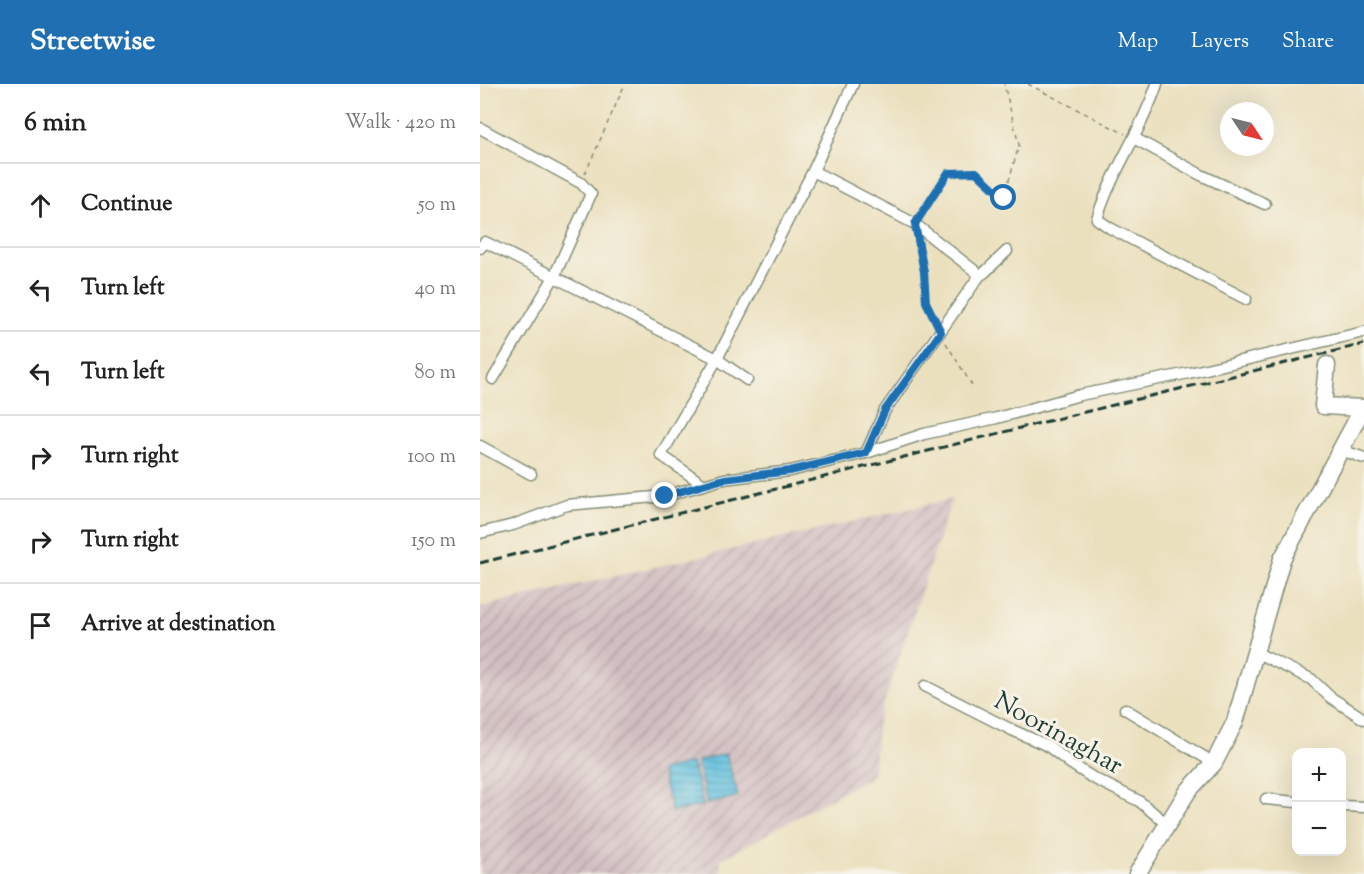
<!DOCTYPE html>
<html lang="en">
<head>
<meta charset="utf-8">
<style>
	:root { --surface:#fff; --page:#f2f2f2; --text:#222; --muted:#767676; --line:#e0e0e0; --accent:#1f6fb2 }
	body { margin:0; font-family:"Sorts Mill Goudy",serif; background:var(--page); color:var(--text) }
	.controls { position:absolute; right:18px; bottom:18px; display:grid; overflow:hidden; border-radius:12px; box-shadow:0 6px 24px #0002 }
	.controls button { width:54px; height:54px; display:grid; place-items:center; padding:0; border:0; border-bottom:2px solid var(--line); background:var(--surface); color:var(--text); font:30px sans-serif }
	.compass { position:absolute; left:740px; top:18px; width:54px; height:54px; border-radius:50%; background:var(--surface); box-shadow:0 6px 24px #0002; rotate:125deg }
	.stop { position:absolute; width:18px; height:18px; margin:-14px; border:4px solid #1f6fb2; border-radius:50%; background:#fff }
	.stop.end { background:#1f6fb2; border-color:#fff; box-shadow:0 2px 6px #0008 }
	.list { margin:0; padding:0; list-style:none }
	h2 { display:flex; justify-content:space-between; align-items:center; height:78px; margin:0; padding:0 24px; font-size:26px }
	h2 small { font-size:20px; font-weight:400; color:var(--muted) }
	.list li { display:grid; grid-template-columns:39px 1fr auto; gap:18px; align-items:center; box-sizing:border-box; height:84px; padding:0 24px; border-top:2px solid var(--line) }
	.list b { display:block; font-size:22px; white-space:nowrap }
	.list em { font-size:20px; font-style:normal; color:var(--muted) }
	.icon { flex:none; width:33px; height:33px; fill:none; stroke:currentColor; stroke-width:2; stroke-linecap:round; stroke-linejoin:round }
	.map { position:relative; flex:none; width:884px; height:790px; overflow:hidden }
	header { display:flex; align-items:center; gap:36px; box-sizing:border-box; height:84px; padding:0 30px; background:var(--accent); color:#fff }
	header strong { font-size:28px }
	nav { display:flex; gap:33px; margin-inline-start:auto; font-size:21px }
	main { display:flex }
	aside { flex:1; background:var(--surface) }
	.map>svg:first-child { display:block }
</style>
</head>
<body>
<header>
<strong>Streetwise</strong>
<nav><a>Map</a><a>Layers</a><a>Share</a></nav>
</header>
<main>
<aside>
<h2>6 min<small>Walk · 420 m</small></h2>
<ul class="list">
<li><svg class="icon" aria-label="ahead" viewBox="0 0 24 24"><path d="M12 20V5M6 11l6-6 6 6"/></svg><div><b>Continue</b></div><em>50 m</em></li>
<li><svg class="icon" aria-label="left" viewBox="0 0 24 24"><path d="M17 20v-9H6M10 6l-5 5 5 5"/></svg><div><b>Turn left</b></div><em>40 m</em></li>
<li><svg class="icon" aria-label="left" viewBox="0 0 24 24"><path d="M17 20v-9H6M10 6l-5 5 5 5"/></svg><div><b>Turn left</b></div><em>80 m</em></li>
<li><svg class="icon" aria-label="right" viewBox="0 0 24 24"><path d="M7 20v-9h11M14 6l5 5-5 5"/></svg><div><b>Turn right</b></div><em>100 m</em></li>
<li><svg class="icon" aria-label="right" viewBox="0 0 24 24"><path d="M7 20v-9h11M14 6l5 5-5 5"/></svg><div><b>Turn right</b></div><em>150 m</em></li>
<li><svg class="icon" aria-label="arrive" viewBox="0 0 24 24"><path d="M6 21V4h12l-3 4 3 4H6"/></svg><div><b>Arrive at destination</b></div></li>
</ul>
</aside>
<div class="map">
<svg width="884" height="790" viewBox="0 0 884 790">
	<defs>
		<pattern id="industrial-furrows" width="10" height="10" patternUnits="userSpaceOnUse" patternTransform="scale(1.5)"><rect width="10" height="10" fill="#d2bec1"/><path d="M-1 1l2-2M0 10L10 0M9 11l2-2" fill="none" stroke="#aa9c9e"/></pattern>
		<pattern id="water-rules" width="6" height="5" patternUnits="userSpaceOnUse" patternTransform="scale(1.5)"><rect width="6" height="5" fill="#62c1e0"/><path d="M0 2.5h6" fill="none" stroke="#509eb6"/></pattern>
	</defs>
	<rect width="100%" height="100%" fill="#f7f3e8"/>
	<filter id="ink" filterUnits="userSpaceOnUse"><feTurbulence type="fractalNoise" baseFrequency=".0167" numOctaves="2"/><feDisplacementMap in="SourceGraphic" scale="12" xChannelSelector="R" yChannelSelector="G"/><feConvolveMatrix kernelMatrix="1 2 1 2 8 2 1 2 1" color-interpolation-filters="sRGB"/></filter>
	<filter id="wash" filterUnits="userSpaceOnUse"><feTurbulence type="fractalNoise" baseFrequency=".008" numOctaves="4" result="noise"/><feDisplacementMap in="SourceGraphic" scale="24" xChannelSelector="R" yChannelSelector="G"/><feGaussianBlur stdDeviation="1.35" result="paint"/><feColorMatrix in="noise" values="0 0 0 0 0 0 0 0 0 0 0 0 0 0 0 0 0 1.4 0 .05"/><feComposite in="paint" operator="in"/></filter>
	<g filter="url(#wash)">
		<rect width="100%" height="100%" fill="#ebe0be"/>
		<polygon fill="url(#industrial-furrows)" points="472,415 398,637 393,691 240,776 242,790 0,790 0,523"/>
		<g fill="url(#water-rules)" stroke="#407f8a" stroke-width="1.5">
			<polygon points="246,670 258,712 227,720 217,677"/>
			<polygon points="212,679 223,721 192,728 181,686"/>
		</g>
	</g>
	<g filter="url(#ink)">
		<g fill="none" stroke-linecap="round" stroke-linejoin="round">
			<g stroke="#858e79" stroke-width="13">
				<g id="street">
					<path d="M 677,0 C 662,47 631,88 617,135 L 630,144 L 766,215"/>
					<polyline points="0,44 101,99 111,110 74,193 13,295"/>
					<polyline points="654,54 721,91 785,120"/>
					<polyline points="333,87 435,140 500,191"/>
					<polyline points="0,164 5,158 237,275 267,296"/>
					<polyline points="0,362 51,390"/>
					<polyline points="861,366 884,374"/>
					<polyline points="386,369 405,326 500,191 504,189 527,167"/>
					<polyline points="224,401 181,371 237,275 333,87 373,0"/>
					<polyline points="0,449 33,441 87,421 185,412 244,395 310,387 386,369 444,350 517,334 600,311 709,289 884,248"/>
					<polyline points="775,568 831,595 850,613 884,635"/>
					<polyline points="445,602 532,646 568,662 590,679 613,694 659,717 687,740"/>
					<polyline points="645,625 734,679"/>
					<polyline points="786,715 816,718"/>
					<polyline points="862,722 884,723"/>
				</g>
			</g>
			<g stroke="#858e79" stroke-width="19">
				<polyline id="secondary" points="657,790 708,707 734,679 755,638 802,475 883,324 843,322 847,281"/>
			</g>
			<g stroke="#858e79" stroke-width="1.5" stroke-dasharray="4.5 4.5" stroke-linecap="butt">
				<polyline points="548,0 645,50"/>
				<polyline points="105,90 145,0"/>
				<polyline points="440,132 468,89 496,88 524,114 539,61 524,0"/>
				<polyline points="438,156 446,218 455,236"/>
				<polyline points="466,259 493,303"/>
			</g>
			<use href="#street" stroke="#fff" stroke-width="10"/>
			<use href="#secondary" stroke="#fff" stroke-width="16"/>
			<polyline stroke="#1f3d34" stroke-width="3" stroke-dasharray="9 4.5" stroke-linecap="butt" points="0,479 576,335 884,260"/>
		</g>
	</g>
	<g fill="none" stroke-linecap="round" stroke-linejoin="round" filter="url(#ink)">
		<polyline stroke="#1f6fb2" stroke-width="8" points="185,412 244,395 310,387 386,369 405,326 461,248 446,218 444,188 435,140 468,89 496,88 524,114"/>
	</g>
	<g text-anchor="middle" stroke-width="6" stroke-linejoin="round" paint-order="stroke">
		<g font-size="26" fill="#1f3d34" stroke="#f7f3e8">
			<text transform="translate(579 648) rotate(29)" y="9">Noorinaghar</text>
		</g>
	</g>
</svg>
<div class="controls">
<button>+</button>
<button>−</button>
</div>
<svg class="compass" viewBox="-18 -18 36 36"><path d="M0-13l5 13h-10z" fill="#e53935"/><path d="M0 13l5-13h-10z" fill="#767676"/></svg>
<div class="stop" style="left:524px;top:114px"></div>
<div class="stop end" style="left:185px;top:412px"></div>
</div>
</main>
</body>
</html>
